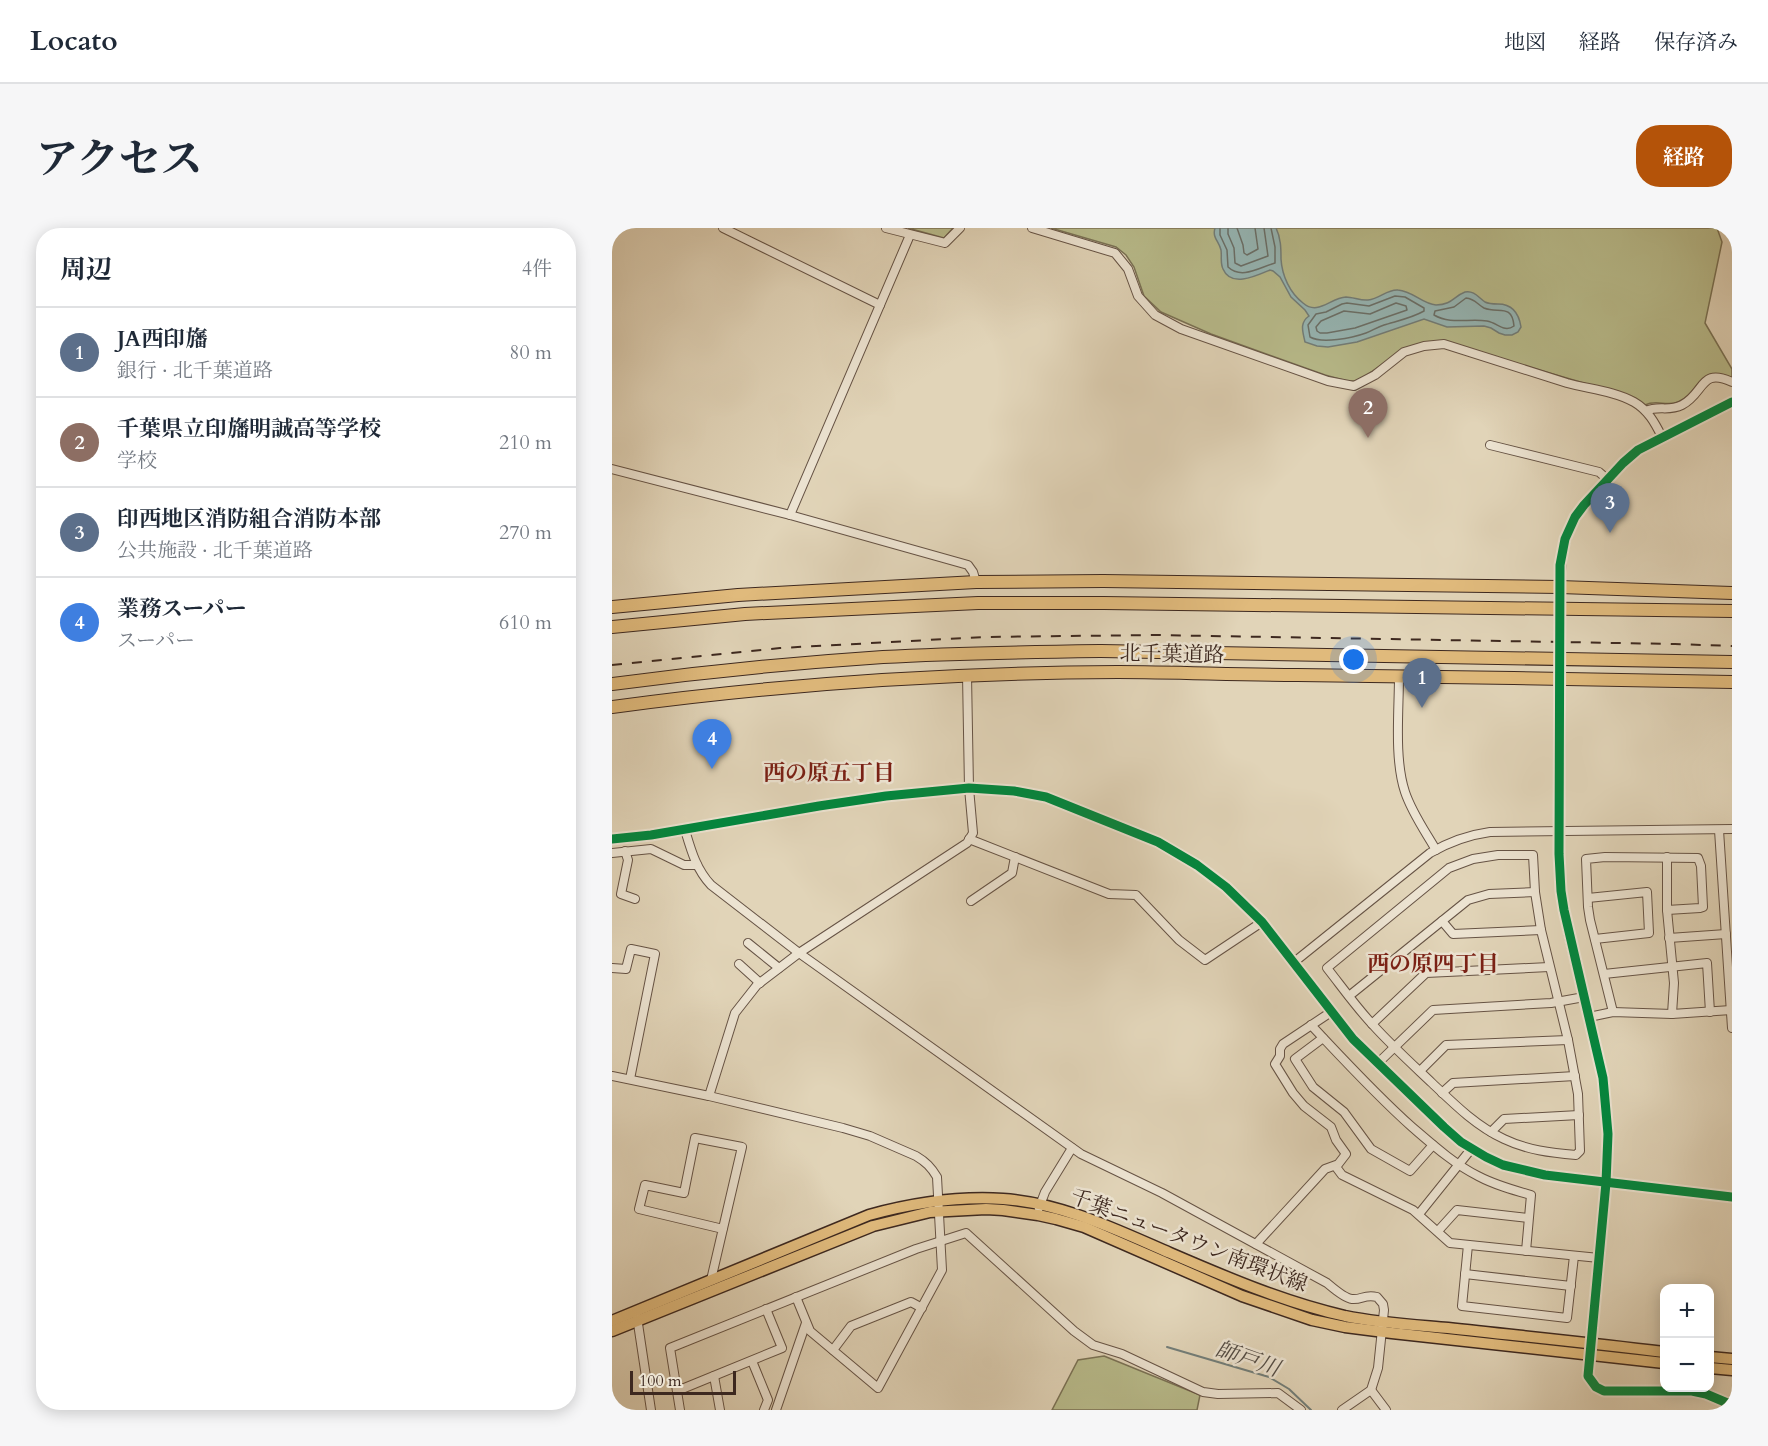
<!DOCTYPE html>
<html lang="ja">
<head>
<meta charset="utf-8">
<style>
	:root { --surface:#fff; --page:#f6f6f7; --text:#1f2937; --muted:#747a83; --line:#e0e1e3; --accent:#b45309 }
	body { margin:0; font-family:Cardo,"Noto Serif JP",serif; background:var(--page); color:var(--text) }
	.controls { position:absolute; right:18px; bottom:18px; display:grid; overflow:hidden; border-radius:12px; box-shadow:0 3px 15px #0003 }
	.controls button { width:54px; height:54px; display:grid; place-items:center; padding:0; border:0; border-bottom:2px solid var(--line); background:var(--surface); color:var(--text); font:30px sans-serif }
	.scale { position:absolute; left:18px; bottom:15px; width:106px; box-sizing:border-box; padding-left:6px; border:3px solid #3d281f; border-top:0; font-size:16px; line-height:21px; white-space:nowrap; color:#3d281f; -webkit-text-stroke:4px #ece3d1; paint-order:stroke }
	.you { position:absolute; left:742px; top:432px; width:21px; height:21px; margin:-15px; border:4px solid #fff; border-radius:50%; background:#1a73e8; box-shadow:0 0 0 9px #1a73e833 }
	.badge { display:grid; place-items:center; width:39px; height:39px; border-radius:50%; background:var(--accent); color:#fff; font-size:20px; font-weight:700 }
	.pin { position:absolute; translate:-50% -50px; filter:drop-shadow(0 2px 3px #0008) }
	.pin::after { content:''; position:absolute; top:32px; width:21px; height:18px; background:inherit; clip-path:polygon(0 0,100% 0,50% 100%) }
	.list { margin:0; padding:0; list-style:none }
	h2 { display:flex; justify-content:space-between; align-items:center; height:78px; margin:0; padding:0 24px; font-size:26px }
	h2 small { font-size:20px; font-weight:400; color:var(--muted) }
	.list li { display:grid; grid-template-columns:39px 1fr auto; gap:18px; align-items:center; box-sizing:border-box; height:90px; padding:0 24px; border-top:2px solid var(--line) }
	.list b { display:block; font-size:22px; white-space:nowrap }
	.list p { margin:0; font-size:20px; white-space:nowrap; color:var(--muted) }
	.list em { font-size:20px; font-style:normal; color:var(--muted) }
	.map { position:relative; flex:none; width:1120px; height:1182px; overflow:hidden; border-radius:24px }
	header { display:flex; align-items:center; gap:36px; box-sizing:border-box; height:84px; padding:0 30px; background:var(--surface); border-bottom:2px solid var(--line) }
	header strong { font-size:28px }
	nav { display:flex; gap:33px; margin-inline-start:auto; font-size:21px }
	.intro { display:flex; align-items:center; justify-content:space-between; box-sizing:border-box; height:144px; padding:0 36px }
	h1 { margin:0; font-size:42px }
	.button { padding:15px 27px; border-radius:24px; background:var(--accent); color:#fff; font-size:21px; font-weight:700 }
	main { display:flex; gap:36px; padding:0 36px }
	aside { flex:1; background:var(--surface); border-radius:24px; box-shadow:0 3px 15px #0003 }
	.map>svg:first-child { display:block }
</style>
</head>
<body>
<header>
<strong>Locato</strong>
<nav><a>地図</a><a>経路</a><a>保存済み</a></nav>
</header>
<div class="intro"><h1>アクセス</h1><a class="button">経路</a></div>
<main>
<aside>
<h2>周辺<small>4件</small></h2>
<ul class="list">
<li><span class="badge" style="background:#5c6f8a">1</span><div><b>JA西印旛</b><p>銀行 · 北千葉道路</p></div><em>80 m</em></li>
<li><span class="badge" style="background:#8d6e63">2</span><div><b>千葉県立印旛明誠高等学校</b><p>学校</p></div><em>210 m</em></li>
<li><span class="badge" style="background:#5c6f8a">3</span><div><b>印西地区消防組合消防本部</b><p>公共施設 · 北千葉道路</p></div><em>270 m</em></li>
<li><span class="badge" style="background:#3f7fe0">4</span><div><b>業務スーパー</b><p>スーパー</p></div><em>610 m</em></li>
</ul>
</aside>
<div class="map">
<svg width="1120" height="1182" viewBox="0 0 1120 1182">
	<rect width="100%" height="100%" fill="#e1d4b8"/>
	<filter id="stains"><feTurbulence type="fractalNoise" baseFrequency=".00333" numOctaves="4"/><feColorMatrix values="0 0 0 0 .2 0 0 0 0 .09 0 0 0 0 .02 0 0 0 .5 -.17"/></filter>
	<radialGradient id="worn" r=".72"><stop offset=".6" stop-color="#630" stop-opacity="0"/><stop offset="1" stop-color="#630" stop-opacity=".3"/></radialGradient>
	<g fill="#b8bb8b" stroke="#7a7255" stroke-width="1.5">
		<polygon points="296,0 341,0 332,10"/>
		<path d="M 439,0 L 1105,0 L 1110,14 L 1093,95 L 1120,141 L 1120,150 C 1083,135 1091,163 1066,174 C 1054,179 1045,171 1033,177 L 1006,165 L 845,118 L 791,122 L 746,153 L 735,153 L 713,147 L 599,106 L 549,84 L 532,68 L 522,39 L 514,27 L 504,19 Z"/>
		<polygon points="492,1128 588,1167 585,1182 440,1182 466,1132"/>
	</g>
	<path fill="#96b7b6" stroke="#727e7a" stroke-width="1.5" d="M 603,0 L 664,0 C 669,10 669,21 669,31 C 670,48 678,65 691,75 C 706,88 718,70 734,69 C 741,69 749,73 756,72 C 768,71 775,61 786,62 C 801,63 810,76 824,77 C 840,77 842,68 853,64 C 862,62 867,70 873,74 C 877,76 882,76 886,76 C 901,76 907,86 909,99 L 906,104 L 900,107 L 893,107 L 887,105 L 879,100 L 872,98 L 835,99 L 812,91 L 745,114 L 716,119 L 705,118 L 693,114 C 691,104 687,95 697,88 L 693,82 L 679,69 L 668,49 L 661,43 L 658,42 C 644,48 619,60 611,41 C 608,35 610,28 609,22 C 607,13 600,10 603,0 Z"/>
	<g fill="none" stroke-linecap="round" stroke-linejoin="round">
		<g stroke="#6a706a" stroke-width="1.5">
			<path d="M 608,0 L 608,7 L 615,22 L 616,39 C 630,52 648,39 663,35 L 663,19 L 659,0"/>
			<polyline points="616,0 616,6 622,20 623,35 629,38 656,28 652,0"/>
			<polyline points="625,0 631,17 632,25 635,27 646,21 643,0"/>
			<path d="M 783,68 L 793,69 L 812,80 L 812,83 C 800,90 785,93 772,97 C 765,99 760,103 754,105 C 740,110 710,116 698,109 L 696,97 L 704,86 L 714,84 L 730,76 L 735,75 L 757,78 Z"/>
			<path d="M 854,70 C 863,71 865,76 872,80 C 886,86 900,75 902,98 C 892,105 886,95 875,93 C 857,90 839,97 822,87 L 823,83 L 842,79 Z"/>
			<polygon points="784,75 794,78 795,82 743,100 715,105 708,105 705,103 704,99 709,93 732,83 758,86"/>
		</g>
		<polyline stroke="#727e7a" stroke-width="2" points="555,1119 657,1149 677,1161 699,1182"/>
		<g stroke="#665345" stroke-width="10">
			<g id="minor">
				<polyline points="111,0 268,77"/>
				<polyline points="274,0 333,15 348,0"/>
				<path d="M 420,0 L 503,25 L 516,41 L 526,68 L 543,87 L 569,101 L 716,153 L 742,158 L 763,147 L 792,124 L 812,118 L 832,116 C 873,129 914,142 955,155 C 977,161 1002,163 1022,174 C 1036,182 1043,195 1050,209"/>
				<path d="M 1034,183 C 1047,177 1056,184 1070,177 C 1093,165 1088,139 1120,154"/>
				<polyline points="878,217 987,244 995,251"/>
				<polyline points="0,241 178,287 356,337 361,344 364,354"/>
				<polyline points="178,287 298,7"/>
				<polyline points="948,363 950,325 958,299 972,277 995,251 1011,235 1026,222 1120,174"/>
				<polyline points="949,447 947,626 949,663 956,704 991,850 996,906 994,955 976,1148 984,1159 992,1163 1080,1163 1094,1166 1120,1177"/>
				<path d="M 787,448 C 787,483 782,531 793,564 C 800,585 813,603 824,622"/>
				<path d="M 73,602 C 79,622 84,641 99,657 L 187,725 L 469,926 L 550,965 L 715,1055 C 721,1060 732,1070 740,1071 C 750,1072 752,1066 765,1069 L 771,1076 L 772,1082 L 766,1140 L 759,1162 L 730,1182"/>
				<polyline points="1107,602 1120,800"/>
				<polyline points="0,611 39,607 207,578 274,568 357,560 402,563 434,569 546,614 585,637 614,659 650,694 741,811 832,899 849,914 874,929 891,937 933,947 1120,969"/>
				<polyline points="357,611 497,666 524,667 567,712 593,732 650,694"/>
				<polyline points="13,623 16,632 9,666 23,671"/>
				<polyline points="0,625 39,621 72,637 85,637"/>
				<path d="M 886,627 L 921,627 L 923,664 L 929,702 L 956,812 L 966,866 L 968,923 L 964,927 C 939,925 915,922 892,911 C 864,898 842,876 820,855 C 800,836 779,817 761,797 C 744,779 730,759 715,740 L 837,640 L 861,631 Z"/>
				<polyline points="1055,629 1055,682 1062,755 1060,786"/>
				<polyline points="976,670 1035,664 1037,705 983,711"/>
				<polyline points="359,673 400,645 403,629"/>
				<polyline points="830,693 841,706 929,702"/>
				<polyline points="1057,710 1114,706"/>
				<polyline points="136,715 167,740"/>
				<path d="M 681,735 L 818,625 C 837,614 856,607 878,604 L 1120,601"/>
				<polyline points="127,736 148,755"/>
				<polyline points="0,740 14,741 19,721 43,726 18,851"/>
				<polyline points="992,746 1095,735 1098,784"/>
				<polyline points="737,768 856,672 877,666 923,664"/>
				<polyline points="719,784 671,816 668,821 668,828 663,836 681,865 692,878 719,899 724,912 734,926 724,939 730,947 801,982 838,1015 987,1030"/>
				<polyline points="1001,784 978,692 976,679 974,631 993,629 1086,630 1089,638 1091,679 1088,680 1055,682"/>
				<polyline points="977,789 1001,784 1060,786 1119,782"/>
				<polyline points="760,796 814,745 937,739"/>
				<path d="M 699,797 C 732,832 764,867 800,899 C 821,917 842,936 866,948 C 883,957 901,962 919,967 L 914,1023"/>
				<polyline points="711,810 683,831 701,859 732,884 759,921 798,943 821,917"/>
				<polyline points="765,836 821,782 939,775 972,769"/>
				<polyline points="808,843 834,817 956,812"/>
				<path d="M 0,848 L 97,868 L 231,900 L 258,908 L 304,928 C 314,934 319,939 325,949 L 330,1042 L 266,1160 L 198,1103 L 184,1069"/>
				<polyline points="830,865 841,855 963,848"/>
				<polyline points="97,868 123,785 145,757 187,725 355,615 361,605 357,560 355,447"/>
				<polyline points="879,904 892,891 967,887"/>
				<polyline points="427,980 433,964 460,920"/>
				<polyline points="807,986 860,920"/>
				<polyline points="826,1003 845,982 916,990"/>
				<polyline points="644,1016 713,941 724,937"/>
				<polyline points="856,1017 850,1078 955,1090 962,1028"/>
				<polyline points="853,1046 959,1058"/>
				<polyline points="99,1052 130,919 83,910 72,965 33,957 27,981 111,1001"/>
				<polyline points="25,1089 39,1182"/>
				<polyline points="221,1122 239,1098 299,1074 310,1080"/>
				<polyline points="140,1133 156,1172 152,1182"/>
				<polyline points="102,1148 108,1182"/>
				<polyline points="759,1162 774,1182"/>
				<polyline points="65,1163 170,1120 154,1081"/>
				<polyline points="68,1182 58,1120 304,1021 354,1005 462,1103 481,1117 510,1126 591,1164 606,1166 666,1165 689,1182"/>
				<polyline points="164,1182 194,1095"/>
			</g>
		</g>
		<g stroke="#3d281f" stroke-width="13">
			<g id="major">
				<path d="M 0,1093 L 257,987 C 301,975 345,968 391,971 C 450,975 505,1002 558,1025 C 616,1050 672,1074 733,1088 C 767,1095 802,1097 836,1100 C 908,1108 980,1115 1052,1124"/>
				<polyline points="0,1103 261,998 318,984 374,981 391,982 426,987 444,991 472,999 630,1068 700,1092 733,1099 780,1105 1052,1135"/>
				<polyline points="1098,1129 1120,1131"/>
				<polyline points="1098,1140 1120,1142"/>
			</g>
		</g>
		<g stroke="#3d281f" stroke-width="14">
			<g id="highway">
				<polyline points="0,379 126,367 364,354 491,353 948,359 1120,365"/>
				<polyline points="0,399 133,386 366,375 492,375 1120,383"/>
				<path d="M 0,456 C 90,444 181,435 271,429 C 344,425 417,424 489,423 L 1120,434"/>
				<path d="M 0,479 C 168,456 336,445 506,444 C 566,444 626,447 686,447 C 831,449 975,451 1120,454"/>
			</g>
		</g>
		<use href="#minor" stroke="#ece3d1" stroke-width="8"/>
		<use href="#major" stroke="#e0ba7c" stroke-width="10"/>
		<use href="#highway" stroke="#e0ba7c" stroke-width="12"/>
		<polyline stroke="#3d281f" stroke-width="2" stroke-dasharray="10 10" stroke-linecap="butt" points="0,437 168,420 372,409 542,407 1063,416 1120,418"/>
		<g stroke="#665345" stroke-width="10" stroke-linecap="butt">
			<polyline id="minor-bridge" points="948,365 949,443"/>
		</g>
		<use href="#minor-bridge" stroke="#ece3d1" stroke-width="8"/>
		<g stroke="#ece3d1" stroke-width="13">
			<g id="cycleway">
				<polyline points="1120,174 1026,222 1011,235 972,277 963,289 953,311 948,337 947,626 949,663 952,682 991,850 996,906 994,955 976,1148 984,1159 992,1163 1080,1163 1094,1166 1120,1177"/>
				<polyline points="0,611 39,607 207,578 274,568 357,560 402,563 434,569 546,614 585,637 614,659 650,694 741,811 832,899 849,914 874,929 891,937 933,947 1120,969"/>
			</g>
		</g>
		<use href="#cycleway" stroke="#00873e" stroke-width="9"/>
	</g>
	<g text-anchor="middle" stroke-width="5" stroke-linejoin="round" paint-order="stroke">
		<g font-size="21" fill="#3d281f" stroke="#ece3d1">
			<text transform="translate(560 426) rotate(1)" y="7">北千葉道路</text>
			<text transform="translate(577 1012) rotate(21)" y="7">千葉ニュータウン南環状線</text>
		</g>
		<g font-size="22" font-weight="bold" fill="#7a1f14" stroke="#ece3d1">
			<text x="217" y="552">西の原五丁目</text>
			<text x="821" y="743">西の原四丁目</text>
		</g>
		<g font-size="22" font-style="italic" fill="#534c45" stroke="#ece3d1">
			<text transform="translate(636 1130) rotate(19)" y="8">師戸川</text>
		</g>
	</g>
	<rect width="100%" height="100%" filter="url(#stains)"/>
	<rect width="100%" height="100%" fill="url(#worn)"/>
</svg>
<div class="controls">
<button>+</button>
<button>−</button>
</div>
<div class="scale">100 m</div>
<div class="you"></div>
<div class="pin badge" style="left:810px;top:480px;background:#5c6f8a">1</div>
<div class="pin badge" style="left:756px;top:210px;background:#8d6e63">2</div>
<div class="pin badge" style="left:998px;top:305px;background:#5c6f8a">3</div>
<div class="pin badge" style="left:100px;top:541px;background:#3f7fe0">4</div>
</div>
</main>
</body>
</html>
